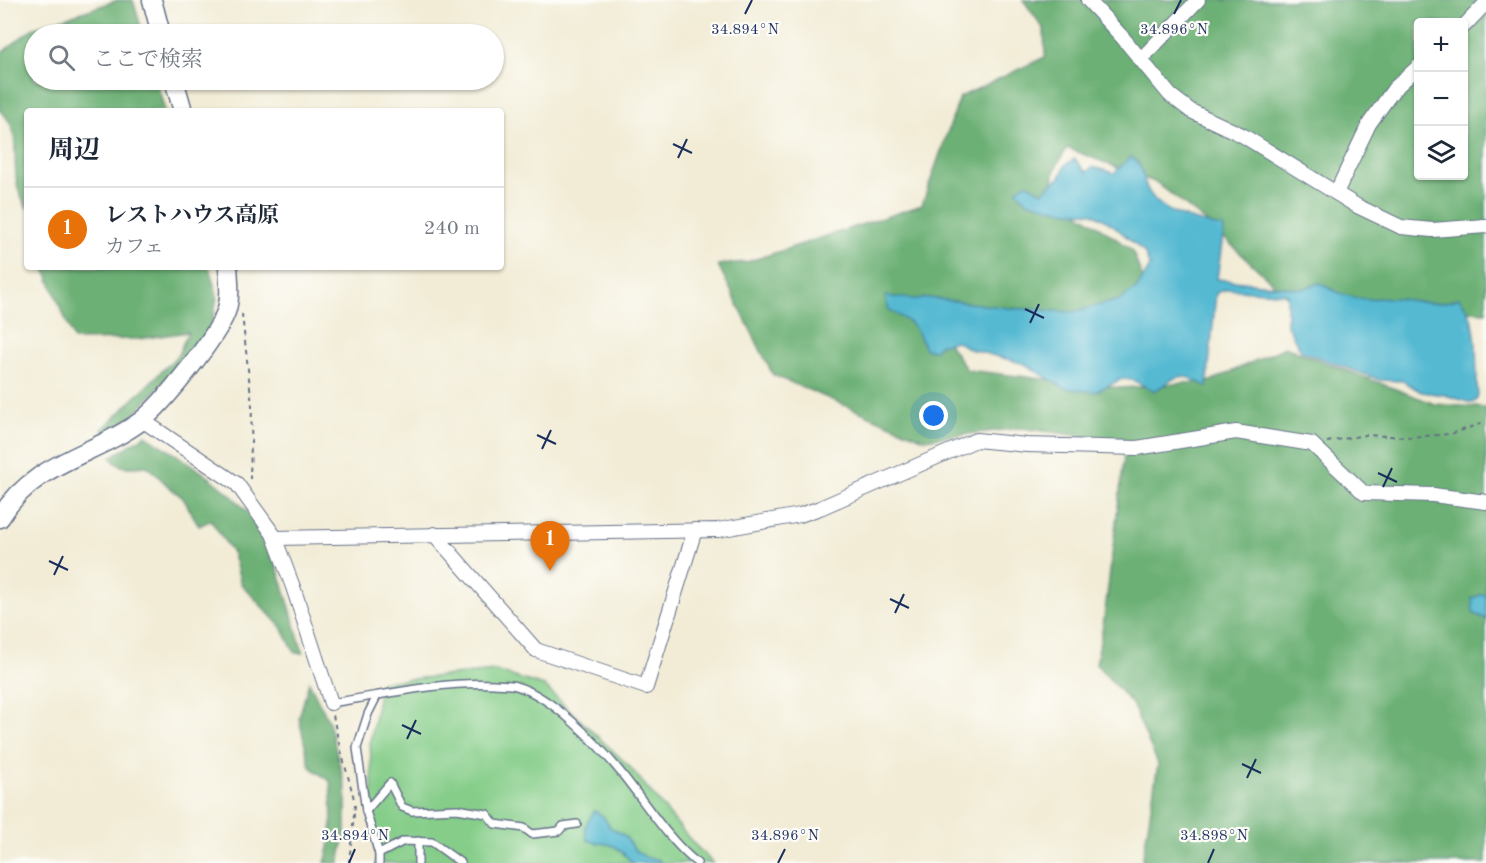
<!DOCTYPE html>
<html lang="ja">
<head>
<meta charset="utf-8">
<style>
	:root { --surface:#fff; --page:#f2f2f3; --text:#1f2937; --muted:#747a83; --line:#e0e1e3; --accent:#c8321e }
	body { margin:0; font-family:"Old Standard TT","Noto Serif JP",serif; background:var(--page); color:var(--text) }
	.controls { position:absolute; right:18px; top:18px; display:grid; overflow:hidden; border-radius:6px; box-shadow:0 2px 4px #0004 }
	.controls button { width:54px; height:54px; display:grid; place-items:center; padding:0; border:0; border-bottom:2px solid var(--line); background:var(--surface); color:var(--text); font:30px sans-serif }
	.you { position:absolute; left:934px; top:416px; width:21px; height:21px; margin:-15px; border:4px solid #fff; border-radius:50%; background:#1a73e8; box-shadow:0 0 0 9px #1a73e833 }
	.badge { display:grid; place-items:center; width:39px; height:39px; border-radius:50%; background:var(--accent); color:#fff; font-size:20px; font-weight:700 }
	.pin { position:absolute; translate:-50% -50px; filter:drop-shadow(0 2px 3px #0008) }
	.pin::after { content:''; position:absolute; top:32px; width:21px; height:18px; background:inherit; clip-path:polygon(0 0,100% 0,50% 100%) }
	.list { margin:0; padding:0; list-style:none }
	h2 { display:flex; justify-content:space-between; align-items:center; height:78px; margin:0; padding:0 24px; font-size:26px }
	h2 small { font-size:20px; font-weight:400; color:var(--muted) }
	.list li { display:grid; grid-template-columns:39px 1fr auto; gap:18px; align-items:center; box-sizing:border-box; height:84px; padding:0 24px; border-top:2px solid var(--line) }
	.list b { display:block; font-size:22px; white-space:nowrap }
	.list p { margin:0; font-size:20px; white-space:nowrap; color:var(--muted) }
	.list em { font-size:20px; font-style:normal; color:var(--muted) }
	.icon { flex:none; width:33px; height:33px; fill:none; stroke:currentColor; stroke-width:2; stroke-linecap:round; stroke-linejoin:round }
	.map { position:relative; flex:none; width:1486px; height:863px; overflow:hidden }
	.search { position:absolute; background:var(--surface); box-shadow:0 2px 4px #0004; left:24px; top:24px; width:480px; height:66px; display:flex; align-items:center; gap:15px; box-sizing:border-box; padding:0 21px; border-radius:33px; color:var(--muted); font-size:22px }
	.panel { position:absolute; background:var(--surface); box-shadow:0 2px 4px #0004; left:24px; top:108px; width:480px; height:162px; border-radius:6px }
	.map>svg:first-child { display:block }
</style>
</head>
<body>
<div class="map">
<svg width="1486" height="863" viewBox="0 0 1486 863">
	<rect width="100%" height="100%" fill="#fdfcf7"/>
	<filter id="ink" filterUnits="userSpaceOnUse"><feTurbulence type="fractalNoise" baseFrequency=".0167" numOctaves="2"/><feDisplacementMap in="SourceGraphic" scale="12" xChannelSelector="R" yChannelSelector="G"/><feConvolveMatrix kernelMatrix="1 2 1 2 8 2 1 2 1" color-interpolation-filters="sRGB"/></filter>
	<filter id="wash" filterUnits="userSpaceOnUse"><feTurbulence type="fractalNoise" baseFrequency=".008" numOctaves="4" result="noise"/><feDisplacementMap in="SourceGraphic" scale="24" xChannelSelector="R" yChannelSelector="G"/><feGaussianBlur stdDeviation="1.35" result="paint"/><feColorMatrix in="noise" values="0 0 0 0 0 0 0 0 0 0 0 0 0 0 0 0 0 1.4 0 .05"/><feComposite in="paint" operator="in"/></filter>
	<g filter="url(#wash)">
		<rect width="100%" height="100%" fill="#f2ecd6"/>
		<polygon fill="#85cd89" stroke="#507e74" stroke-width="1.5" points="495,671 544,686 629,766 693,843 713,863 376,863 370,742 381,682"/>
		<g fill="#6cb075" stroke="#44706a" stroke-width="1.5" fill-rule="evenodd">
			<path d="M 118,0 L 133,0 L 143,34 L 34,34 L 34,80 L 156,80 L 165,111 L 27,111 L 27,209 C 24,201 18,192 17,183 C 12,159 22,128 0,111 L 0,54 L 32,29 Z"/>
			<path d="M 1023,0 L 1486,0 L 1486,312 L 1293,302 L 1210,225 L 1157,183 L 1067,148 L 1055,169 L 1051,193 L 1132,250 L 1147,290 L 1084,331 L 926,310 L 967,370 L 1122,388 L 1211,381 L 1285,347 L 1435,404 L 1486,408 L 1486,863 L 1142,863 L 1158,764 L 1132,704 L 1096,664 L 1104,619 L 1126,442 L 1021,428 L 924,439 L 773,375 L 718,265 L 747,262 L 922,205 L 960,97 L 1045,57 L 1044,29 ZM 1418,22 L 1464,22 L 1464,176 L 1418,176 Z"/>
			<polygon points="44,267 209,267 217,296 212,326 137,412 108,434 102,430 178,355 188,332 139,339 74,340"/>
			<path d="M 146,435 C 182,459 228,485 254,520 C 277,552 291,614 303,653 L 295,653 L 282,628 L 241,584 L 233,554 L 211,520 L 199,526 L 183,498 L 168,486 L 149,467 L 145,466 C 132,467 118,470 111,457 Z"/>
			<path d="M 309,682 L 329,722 L 346,790 L 346,830 L 339,863 L 325,863 C 334,837 332,808 330,781 L 310,767 L 299,718 Z"/>
		</g>
		<g fill="#54b9d2" stroke="#387498" stroke-width="1.5">
			<path d="M 1131,157 C 1143,164 1142,176 1147,188 C 1160,216 1198,221 1224,228 L 1217,279 L 1303,289 L 1319,283 C 1334,291 1349,298 1367,299 C 1375,299 1383,297 1391,298 C 1417,299 1432,309 1459,298 C 1483,323 1474,363 1478,395 L 1476,401 L 1471,403 L 1445,395 L 1421,392 L 1403,381 L 1380,380 L 1301,351 L 1287,325 L 1287,294 L 1228,289 L 1216,293 L 1207,387 C 1180,371 1180,374 1155,391 L 1132,380 L 1122,379 L 1095,392 L 1064,388 L 1025,364 L 969,349 L 957,341 L 939,345 L 935,350 L 925,349 C 916,324 912,323 889,310 L 885,296 L 914,299 L 930,298 L 1009,308 L 1073,312 L 1120,300 L 1137,288 L 1150,267 L 1144,252 L 1113,225 L 1093,213 L 1060,210 L 1026,201 L 1016,190 L 1026,183 L 1042,192 L 1060,177 L 1066,164 L 1075,159 L 1086,172 L 1094,167 L 1114,173 Z"/>
			<polygon points="1486,593 1486,619 1473,613 1472,598"/>
			<path d="M 594,811 L 603,816 L 610,827 L 625,836 L 635,850 L 647,858 L 657,859 L 661,863 L 632,863 C 625,855 618,846 607,844 C 600,843 595,843 587,840 L 585,827 Z"/>
		</g>
	</g>
	<g filter="url(#ink)">
		<g fill="none" stroke-linecap="round" stroke-linejoin="round">
			<g stroke="#667188" stroke-width="10">
				<g id="lane">
					<polyline points="377,696 368,714 357,748 366,811 379,854 379,863"/>
					<path d="M 331,703 C 384,695 440,681 494,684 C 501,685 510,684 516,686 C 551,696 595,741 618,769 C 643,799 667,839 697,863"/>
					<polyline points="366,811 390,783 402,807 412,811 457,809 487,814 495,824 524,828 532,834 559,831 563,826 577,824"/>
					<polyline points="379,854 404,841 432,842 461,863"/>
					<polyline points="418,863 418,841"/>
				</g>
			</g>
			<g stroke="#667188" stroke-width="16">
				<g id="street">
					<polyline points="1088,0 1123,38 1170,95 1191,111 1242,135 1357,206 1401,227 1432,230 1486,226"/>
					<polyline points="1464,26 1486,3"/>
					<polyline points="1141,59 1198,0"/>
					<polyline points="1336,193 1369,124 1394,89 1418,67"/>
					<polyline points="142,420 237,484 273,534 293,587 331,703"/>
					<polyline points="434,534 536,650 646,687 695,530"/>
					<polyline points="275,538 718,530 800,515 820,508 976,440 1027,445 1137,448 1236,432 1312,444 1364,493 1433,495 1486,502"/>
				</g>
			</g>
			<g stroke="#667188" stroke-width="21">
				<g id="secondary">
					<polyline points="152,0 161,34"/>
					<polyline points="174,80 183,111"/>
					<path d="M 0,518 C 34,461 92,457 141,421 C 163,404 216,338 226,312 C 231,298 229,282 228,267"/>
				</g>
			</g>
			<g stroke="#667188" stroke-width="2" stroke-dasharray="4.5 4.5" stroke-linecap="butt">
				<polyline points="242,314 252,406 250,479"/>
				<polyline points="1327,442 1365,435 1411,437 1451,434 1486,422"/>
				<path d="M 333,715 C 338,744 347,771 354,799"/>
				<polyline points="349,863 355,805"/>
			</g>
			<use href="#lane" stroke="#fff" stroke-width="7"/>
			<use href="#street" stroke="#fff" stroke-width="14"/>
			<use href="#secondary" stroke="#fff" stroke-width="18"/>
		</g>
	</g>
	<path fill="none" stroke="#1b2f5e" stroke-width="2" d="M 745,14 L 752,0M 1174,14 L 1181,0M 673,144 L 692,153M 678,158 L 687,139M 1025,309 L 1044,318M 1030,323 L 1039,304M 537,435 L 556,444M 542,449 L 551,430M 1378,473 L 1397,482M 1383,487 L 1392,468M 49,561 L 68,570M 54,575 L 63,556M 890,599 L 909,608M 895,613 L 904,594M 402,725 L 421,734M 407,739 L 416,720M 1242,764 L 1261,773M 1247,778 L 1256,759M 349,863 L 355,849M 778,863 L 785,849M 1208,863 L 1214,849"/>
	<g font-size="15" text-anchor="middle" fill="#1b2f5e" stroke="#fdfcf7" stroke-width="4.5" stroke-linejoin="round" paint-order="stroke">
		<text x="745" y="34">34.894°N</text>
		<text x="1174" y="34">34.896°N</text>
		<text x="355" y="840">34.894°N</text>
		<text x="785" y="840">34.896°N</text>
		<text x="1214" y="840">34.898°N</text>
	</g>
</svg>
<div class="controls">
<button>+</button>
<button>−</button>
<button><svg class="icon" aria-label="layers" viewBox="0 0 24 24"><path d="M12 4l9 5-9 5-9-5zM3 14l9 5 9-5"/></svg></button>
</div>
<div class="you"></div>
<div class="pin badge" style="left:550px;top:571px;background:#e8710a">1</div>
<div class="search"><svg class="icon" aria-label="search" viewBox="0 0 24 24"><circle cx="10" cy="10" r="6"/><path d="M15 15l6 6"/></svg>ここで検索</div>
<section class="panel">
<h2>周辺<small></small></h2>
<ul class="list">
<li><span class="badge" style="background:#e8710a">1</span><div><b>レストハウス高原</b><p>カフェ</p></div><em>240 m</em></li>
</ul>
</section>
</div>
</body>
</html>
